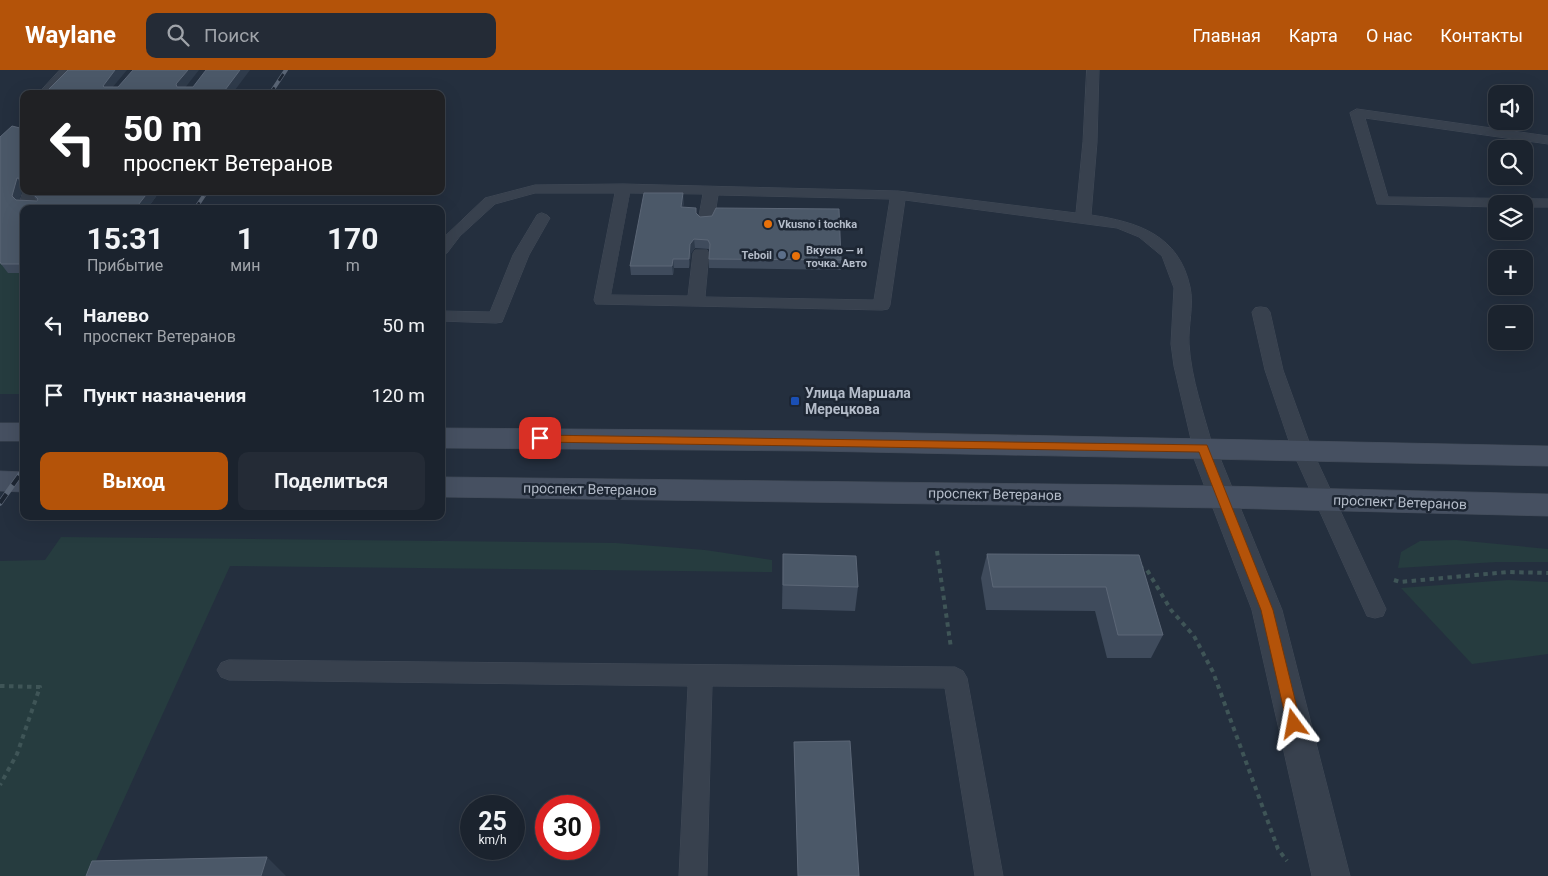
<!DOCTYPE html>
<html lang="ru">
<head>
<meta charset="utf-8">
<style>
  :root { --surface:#1b232e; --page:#242b36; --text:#f1f3f6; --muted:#a0a4aa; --line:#39404a; --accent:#b45309 }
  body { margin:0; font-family:Roboto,sans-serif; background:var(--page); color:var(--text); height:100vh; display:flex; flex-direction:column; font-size:19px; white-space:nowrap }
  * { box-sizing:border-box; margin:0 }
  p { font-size:16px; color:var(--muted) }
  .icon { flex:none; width:28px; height:28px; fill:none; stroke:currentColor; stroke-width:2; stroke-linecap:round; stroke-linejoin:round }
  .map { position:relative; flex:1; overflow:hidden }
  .panel { position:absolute; left:20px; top:135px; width:425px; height:315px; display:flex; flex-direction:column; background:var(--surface); border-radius:10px; box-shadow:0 5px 20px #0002,0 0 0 1px var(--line) }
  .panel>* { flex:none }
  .hud { position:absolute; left:20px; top:20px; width:425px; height:105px; border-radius:10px; box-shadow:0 5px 20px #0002,0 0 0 1px var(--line); background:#202124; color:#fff; overflow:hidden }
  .controls { position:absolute; left:1488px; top:15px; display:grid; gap:10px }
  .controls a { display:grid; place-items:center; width:45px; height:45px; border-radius:10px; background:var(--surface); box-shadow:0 5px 20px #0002,0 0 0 1px var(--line); font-size:25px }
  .speed { position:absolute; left:460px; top:725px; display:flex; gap:10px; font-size:25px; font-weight:700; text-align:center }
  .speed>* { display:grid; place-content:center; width:65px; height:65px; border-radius:50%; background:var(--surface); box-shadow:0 5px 20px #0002,0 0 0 1px var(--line); line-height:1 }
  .speed small { font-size:12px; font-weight:400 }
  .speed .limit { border:8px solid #d22; background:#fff; color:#111 }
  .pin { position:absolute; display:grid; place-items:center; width:42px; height:42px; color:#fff; margin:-21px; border-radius:10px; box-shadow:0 2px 8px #0006 }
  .me { position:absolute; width:55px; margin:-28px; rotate:347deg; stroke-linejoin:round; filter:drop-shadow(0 0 4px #0008) }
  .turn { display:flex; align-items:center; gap:18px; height:105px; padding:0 20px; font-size:22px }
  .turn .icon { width:65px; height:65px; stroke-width:2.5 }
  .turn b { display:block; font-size:35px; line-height:42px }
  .eta { display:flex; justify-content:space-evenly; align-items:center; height:85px; text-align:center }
  .eta b { font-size:30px; font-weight:700; line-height:35px }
  .cta { display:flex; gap:10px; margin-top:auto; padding:10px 20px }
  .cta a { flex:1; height:58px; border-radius:10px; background:var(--accent); color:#fff; font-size:20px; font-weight:700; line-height:58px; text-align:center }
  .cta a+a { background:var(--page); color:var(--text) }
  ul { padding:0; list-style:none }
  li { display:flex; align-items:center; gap:15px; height:70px; padding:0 20px }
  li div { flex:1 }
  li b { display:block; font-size:19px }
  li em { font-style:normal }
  header { display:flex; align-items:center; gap:30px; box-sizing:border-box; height:70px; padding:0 25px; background:var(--accent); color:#fff }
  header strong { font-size:24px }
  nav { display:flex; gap:28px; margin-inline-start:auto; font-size:18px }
  .search { width:350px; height:45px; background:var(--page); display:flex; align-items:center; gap:12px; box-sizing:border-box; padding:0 18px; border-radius:10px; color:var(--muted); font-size:19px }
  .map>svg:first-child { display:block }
</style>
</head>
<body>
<header>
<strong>Waylane</strong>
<div class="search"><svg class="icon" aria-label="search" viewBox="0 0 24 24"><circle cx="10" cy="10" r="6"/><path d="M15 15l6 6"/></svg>Поиск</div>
<nav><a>Главная</a><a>Карта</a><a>О нас</a><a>Контакты</a></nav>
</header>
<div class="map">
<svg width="1548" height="806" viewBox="0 0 1548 806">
  <rect width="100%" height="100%" fill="#242f3e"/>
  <!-- green -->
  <g fill="#263c3f">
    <path d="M0,184L24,203V324H0Z"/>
    <path d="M61,467L616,473L705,480L772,490V502L230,496L89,806H0V491L45,490Z"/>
    <path d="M1456,470L1548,479V492H1497L1398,498L1401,482L1420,471Z"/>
    <path d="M1508,510L1548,512V584L1472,594L1401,518Z"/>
  </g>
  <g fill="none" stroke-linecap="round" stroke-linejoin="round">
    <defs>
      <g id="service">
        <path d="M60,0H73L51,24H38Z"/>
        <path d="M1087,0H1099L1097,72L1091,145C1138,152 1179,165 1190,217C1194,235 1188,256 1189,274C1191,309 1204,344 1213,378L1210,383L1203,385L1196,383L1193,378L1174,296L1171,274L1174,218L1162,186L1139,167L1117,158L905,130L890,235L888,239L882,240L596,234L594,230L615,123H535L495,134L460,166L447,183L441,185V170L485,128L535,115L623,114L898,121L1076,143L1083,72ZM630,123L703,124L698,151L701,154H711L714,151L718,125L890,129L874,230L705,227L709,183L707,180H695L693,183L688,226L611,225Z"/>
        <path d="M1357,39L1548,66V74L1365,48L1388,127L1548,129V137H1524V134H1496V137L1377,134L1350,43Z"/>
        <path d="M24,119V121H37L35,132L42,139L22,137L19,134Z"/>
        <path d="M542,143L547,145L550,148L529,185L502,252L496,253L441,251V241L490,242L513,185L537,145Z"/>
        <path d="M1261,237L1267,238L1270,242L1283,300L1312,380L1386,539L1383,546L1375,548L1367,546L1292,380L1265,300L1252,242L1255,238Z"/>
        <path d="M229,590L955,597L963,601L967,608L1003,806H975L945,618L712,616L707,806H679L688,616L229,610L221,607L217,600L221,593Z"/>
      </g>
      <path id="minor" d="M1203,368L1212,371L1216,378L1282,540L1350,806H1312L1252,540L1190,378L1194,371Z"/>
      <g id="secondary">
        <rect x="0" y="353" width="24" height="18"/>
        <path d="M441,358L815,361L1548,376V396L815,381L441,378Z"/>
        <path d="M0,401L24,402V422L0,421Z"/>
        <path d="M441,407L1223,416L1548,424V446L1223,438L441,427Z"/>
      </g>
    </defs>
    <!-- service casing -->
    <use href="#service" stroke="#414a57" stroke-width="1"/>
    <!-- minor casing -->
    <use href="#minor" stroke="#414a57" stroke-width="1"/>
    <!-- secondary casing -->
    <use href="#secondary" stroke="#414a57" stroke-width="1"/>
    <!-- path -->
    <g stroke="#3f5557" stroke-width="4" stroke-dasharray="4.5 4.5" stroke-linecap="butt">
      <path d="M937,481L951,578"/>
      <path d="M1139,497L1147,500L1171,540L1194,566L1213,602L1278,779L1287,791"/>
      <path d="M1394,510L1400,512L1508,502L1548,503"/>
      <path d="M0,616L40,617L17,684L0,715"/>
    </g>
    <!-- service -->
    <use href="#service" fill="#38414e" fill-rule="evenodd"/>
    <!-- minor -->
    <use href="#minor" fill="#38414e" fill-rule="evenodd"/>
    <!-- secondary -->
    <use href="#secondary" fill="#465061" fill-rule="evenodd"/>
    <defs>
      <g id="rail-far1">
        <path d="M270,24L286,0"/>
        <path d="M195,139L207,121"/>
      </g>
      <path id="rail" d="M0,433L24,399"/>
    </defs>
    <!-- rail-far1 casing -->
    <use href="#rail-far1" stroke="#5a6575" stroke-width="4"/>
    <!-- rail casing -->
    <use href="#rail" stroke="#5a6575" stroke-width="5.5"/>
    <!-- rail-far1 -->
    <use href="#rail-far1" stroke="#1d2633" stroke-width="2.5" stroke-dasharray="8" stroke-linecap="butt"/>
    <!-- rail -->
    <use href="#rail" stroke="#1d2633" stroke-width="4" stroke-dasharray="11" stroke-linecap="butt"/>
  </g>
  <!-- wall -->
  <g fill="#3f4b5c">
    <path d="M24,44V118L23,117L19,130L37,131L31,122L160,121L147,139H24V203H8L1,194L20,58Z"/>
    <path d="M684,132L683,137L697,144L700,147L841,190V200L709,198V189L710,181L709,179L695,178L691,183L689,198H674L673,205H631L630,196Z"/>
    <path d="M783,484L858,517L855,541L782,539Z"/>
    <path d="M987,484L1139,485L1163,565L1151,588H1107L1095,541L986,540L981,508Z"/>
    <path d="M794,672L859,806H798Z"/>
  </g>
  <!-- shaded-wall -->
  <g fill="#2f3b4b">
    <path d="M115,0H127L107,24L103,16Z"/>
    <path d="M188,0H199L181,23L177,17L176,14Z"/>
    <path d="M240,0H250L232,24H222Z"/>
    <path d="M17,108L23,117L18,135L12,126Z"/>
    <path d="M149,121H160L147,139H135Z"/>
    <path d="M683,123L684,132L681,146V137Z"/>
    <path d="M694,169L695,178L691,183L689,198V189L690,174Z"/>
    <path d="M673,189L674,198L673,205L672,196Z"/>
    <path d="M267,787L286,806H261Z"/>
  </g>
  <!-- building -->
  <g fill="#4b5868" stroke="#5c6777">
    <path d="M68,0H115L103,16L104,17H118L133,0H188L176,14L177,17H193L206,0H240L222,24H44Z"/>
    <path d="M24,44V109L17,108L12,126L16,130L37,131L38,129L31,122V121H149L135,139H24V194H1L0,191V67L12,56L20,58L21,47Z"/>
    <path d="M644,123H683L681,137L696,138V143L700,147L712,146L716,138L839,139L841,190L709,189L710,174L708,170L694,169L690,174L689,189H673L672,196H630Z"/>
    <path d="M783,484L856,486L858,517L783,515Z"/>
    <path d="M987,484L1139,485L1163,565H1118L1106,517H993Z"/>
    <path d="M850,671L859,806H798L794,672Z"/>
    <path d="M267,787L261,806H86L92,791Z"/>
  </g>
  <!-- route -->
  <path fill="#b45309" stroke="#753606" d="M540,365L1207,375L1273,540L1301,654L1299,658L1294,660L1289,658L1287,654L1261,540L1199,382L540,372L534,368Z"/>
  <!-- markers -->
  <g fill="#e8710a" stroke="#1d2633" stroke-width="2">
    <circle cx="768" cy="154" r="5"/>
    <circle cx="796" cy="186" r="5"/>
  </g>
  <circle fill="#5c6f8a" stroke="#1d2633" stroke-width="2" cx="782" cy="185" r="5"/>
  <rect fill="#1a4fb4" stroke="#1d2633" stroke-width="2" x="790" y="326" width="10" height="10" rx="2.5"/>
  <g text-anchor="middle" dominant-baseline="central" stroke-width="5" stroke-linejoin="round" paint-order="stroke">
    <!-- far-poi labels -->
    <g font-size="11" font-weight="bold" fill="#b4bcc9" stroke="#1d2633" text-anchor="start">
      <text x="778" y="154">Vkusno i tochka</text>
      <text x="806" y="180">Вкусно — и<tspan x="806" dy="13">точка. Авто</tspan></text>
      <text x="772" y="185" text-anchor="end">Teboil</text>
    </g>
    <!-- poi labels -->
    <g font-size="14" font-weight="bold" fill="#b4bcc9" stroke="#1d2633" text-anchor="start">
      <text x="805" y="323">Улица Маршала<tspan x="805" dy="16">Мерецкова</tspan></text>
    </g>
    <!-- street labels -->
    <g font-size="14" fill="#b4bcc9" stroke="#1d2633">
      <text transform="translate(590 419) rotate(1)">проспект Ветеранов</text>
      <text transform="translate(995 424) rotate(1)">проспект Ветеранов</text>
      <text transform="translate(1400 432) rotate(2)">проспект Ветеранов</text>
    </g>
  </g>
</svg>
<div class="controls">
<a><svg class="icon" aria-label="sound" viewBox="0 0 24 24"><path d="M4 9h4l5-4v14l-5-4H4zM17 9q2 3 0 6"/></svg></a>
<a><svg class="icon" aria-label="search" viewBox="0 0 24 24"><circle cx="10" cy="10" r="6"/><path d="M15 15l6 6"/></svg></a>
<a><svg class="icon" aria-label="layers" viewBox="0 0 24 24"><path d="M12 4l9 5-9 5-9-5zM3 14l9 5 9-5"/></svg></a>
<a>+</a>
<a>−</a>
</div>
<div class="speed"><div>25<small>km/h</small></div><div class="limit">30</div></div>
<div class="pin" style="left:540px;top:368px;background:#d93025"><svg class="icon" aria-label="arrive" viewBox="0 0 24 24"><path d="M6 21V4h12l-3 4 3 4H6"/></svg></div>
<svg class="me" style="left:1294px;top:654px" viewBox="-20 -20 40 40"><path d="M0-17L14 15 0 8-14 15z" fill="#b45309" stroke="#fff" stroke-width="4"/></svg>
<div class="hud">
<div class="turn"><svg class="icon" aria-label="left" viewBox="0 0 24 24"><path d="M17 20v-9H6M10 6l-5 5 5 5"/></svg><div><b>50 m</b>проспект Ветеранов</div></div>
</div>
<section class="panel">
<div class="eta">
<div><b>15:31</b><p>Прибытие</p></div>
<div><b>1</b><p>мин</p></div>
<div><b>170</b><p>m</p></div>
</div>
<ul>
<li><svg class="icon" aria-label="left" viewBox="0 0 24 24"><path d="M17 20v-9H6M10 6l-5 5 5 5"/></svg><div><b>Налево</b><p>проспект Ветеранов</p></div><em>50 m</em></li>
<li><svg class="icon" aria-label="arrive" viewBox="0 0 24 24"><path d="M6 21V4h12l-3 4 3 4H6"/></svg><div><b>Пункт назначения</b></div><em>120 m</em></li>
</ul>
<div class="cta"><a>Выход</a><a>Поделиться</a></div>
</section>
</div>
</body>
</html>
